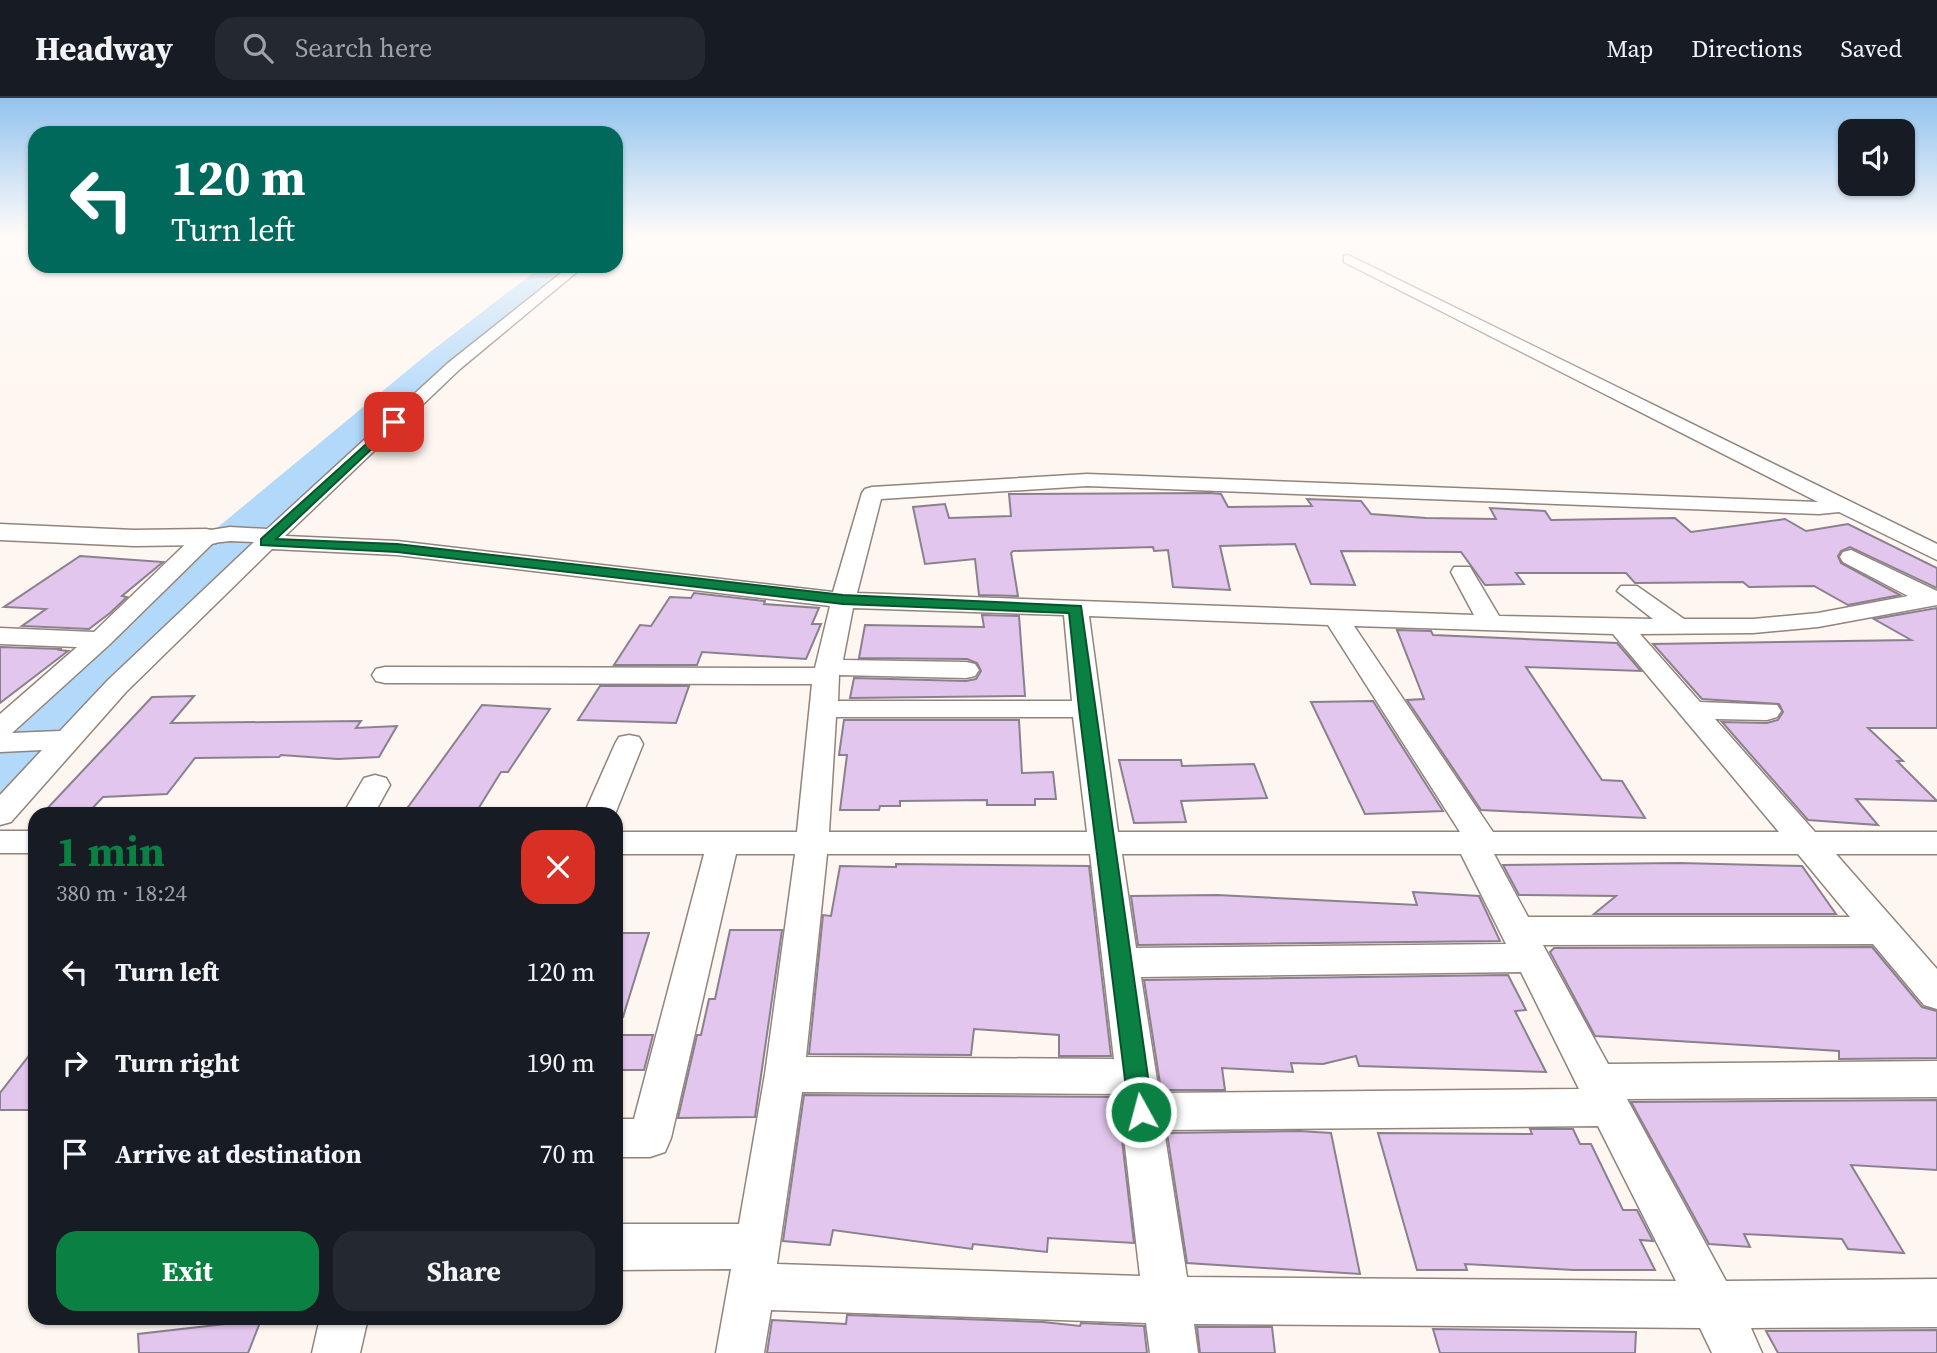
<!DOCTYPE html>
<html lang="en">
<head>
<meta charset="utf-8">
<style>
  :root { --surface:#171b24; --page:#242831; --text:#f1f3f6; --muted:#9ea1a6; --line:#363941; --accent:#0b8043 }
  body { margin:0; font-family:"Source Serif 4",serif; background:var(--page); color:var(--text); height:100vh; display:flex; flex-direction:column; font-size:26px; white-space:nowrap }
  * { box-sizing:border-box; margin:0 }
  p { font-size:23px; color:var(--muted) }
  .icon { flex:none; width:38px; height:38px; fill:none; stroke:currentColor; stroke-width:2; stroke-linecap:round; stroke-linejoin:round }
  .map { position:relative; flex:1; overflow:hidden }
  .side { position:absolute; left:28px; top:709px; width:595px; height:518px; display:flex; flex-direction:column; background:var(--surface); border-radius:21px; box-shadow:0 2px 5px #0004 }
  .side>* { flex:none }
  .banner { position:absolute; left:28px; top:28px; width:595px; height:147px; border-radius:21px; box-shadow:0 2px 5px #0004; background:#00695c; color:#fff; overflow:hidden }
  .fabs { position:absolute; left:1838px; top:21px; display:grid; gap:14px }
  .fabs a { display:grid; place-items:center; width:77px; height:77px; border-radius:14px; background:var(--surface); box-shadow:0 2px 5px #0004; font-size:35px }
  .pin { position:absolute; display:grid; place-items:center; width:60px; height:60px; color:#fff; margin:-30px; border-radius:14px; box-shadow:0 4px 10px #0006 }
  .me { position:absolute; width:77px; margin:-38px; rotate:353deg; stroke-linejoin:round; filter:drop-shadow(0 0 5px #0008) }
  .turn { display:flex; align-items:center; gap:24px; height:147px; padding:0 28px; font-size:32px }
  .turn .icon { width:91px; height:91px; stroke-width:2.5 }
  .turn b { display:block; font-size:49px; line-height:60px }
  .round { display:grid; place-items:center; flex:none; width:74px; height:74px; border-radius:21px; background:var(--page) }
  .headline { display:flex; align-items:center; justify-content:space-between; height:119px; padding:0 28px }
  h1 { font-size:42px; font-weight:700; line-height:52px; color:var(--accent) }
  .action { display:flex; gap:14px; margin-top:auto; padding:14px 28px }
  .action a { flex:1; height:80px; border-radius:21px; background:var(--accent); color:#fff; font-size:28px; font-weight:700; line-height:80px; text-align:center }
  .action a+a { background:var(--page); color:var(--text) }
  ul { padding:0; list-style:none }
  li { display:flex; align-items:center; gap:21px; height:91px; padding:0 28px }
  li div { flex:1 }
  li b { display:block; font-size:26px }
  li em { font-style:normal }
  header { display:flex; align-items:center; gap:42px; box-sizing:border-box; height:98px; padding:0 35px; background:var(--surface); border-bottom:2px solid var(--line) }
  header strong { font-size:33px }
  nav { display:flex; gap:38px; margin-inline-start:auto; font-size:24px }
  .search { width:490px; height:63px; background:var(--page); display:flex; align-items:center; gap:18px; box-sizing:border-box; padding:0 24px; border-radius:21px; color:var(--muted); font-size:26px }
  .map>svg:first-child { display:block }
</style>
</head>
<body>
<header>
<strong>Headway</strong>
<div class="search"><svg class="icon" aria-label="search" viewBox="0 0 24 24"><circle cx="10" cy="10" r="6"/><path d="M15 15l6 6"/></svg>Search here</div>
<nav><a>Map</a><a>Directions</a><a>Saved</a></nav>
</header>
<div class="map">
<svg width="1937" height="1255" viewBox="0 0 1937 1255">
  <rect width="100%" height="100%" fill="#fef6f0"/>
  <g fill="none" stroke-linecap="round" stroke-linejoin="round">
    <!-- river -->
    <path fill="#b2d9fa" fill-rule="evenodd" d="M542,168H576L451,274L248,456L24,689L0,696V634L212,434L425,258Z"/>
  </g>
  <!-- building -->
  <g fill="#e3c6ee" stroke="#89818d" stroke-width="2">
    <path d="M1211,395L1221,396L1228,409L1312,408L1307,401L1361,403L1371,416L1426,420L1496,421L1490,410L1545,413L1551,422L1675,420L1691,434L1785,421L1806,433L1848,426L1937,470V490L1850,449L1841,453L1838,458L1841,465L1900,497L1848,507L1814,488L1749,489L1743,484L1635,485L1626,475H1516L1524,486L1485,487L1461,454L1341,453L1355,487L1311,486L1295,446L1220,448L1230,492L1173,489L1168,452L1154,453L1153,449L1013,453L1011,455L1018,498L979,497L975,461L925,466L913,409L945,406L949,420L1011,418L1009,396Z"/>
    <path d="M80,458L163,464L122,498L127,499L110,515L89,531L22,528L46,511L4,509Z"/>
    <path d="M694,495L765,503L764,506L819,510L812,526H821L806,561L702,554L697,567H614L640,527L651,528L670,499L691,500Z"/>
    <path d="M1937,510V630H1868L1903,663H1897L1937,703L1856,701L1878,727L1808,722L1722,624L1767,625L1778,622L1783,614L1779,606L1702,601L1653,546L1911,542L1874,521Z"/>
    <path d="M982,517L1019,518L1025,598L850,600L854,580L966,583L976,581L981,573L977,565L967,561L859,560L865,527L984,529Z"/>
    <path d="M1397,532L1431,533L1433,537L1617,545L1641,573L1526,569L1602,682L1622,683L1645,720L1481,712L1407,602L1424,601Z"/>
    <path d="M0,549L62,551L60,552L68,553L0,605Z"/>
    <path d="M600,588H689L676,625L578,622Z"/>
    <path d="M194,598L171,625L361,623L356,630L397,628L379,659L338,661L281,657L279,659L195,660L167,696L103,699L87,716H42L152,599Z"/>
    <path d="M1373,603L1443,713L1365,716L1311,604Z"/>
    <path d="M482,607L550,611L508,674H501L475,716H403Z"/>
    <path d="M844,622H1019L1022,675L1053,674L1056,701H1035V707H987V702L900,703V708H880L879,712H840L847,657H839Z"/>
    <path d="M1119,662H1181L1182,668L1254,666L1267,700L1181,703L1186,724L1134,725Z"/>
    <path d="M1679,765L1802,768L1836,816H1594L1616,798L1519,797L1503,767Z"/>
    <path d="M896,766L1089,768L1111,958H1059V937L974,931L971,957L809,956L823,817L831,818L840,768L896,769Z"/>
    <path d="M1413,794L1479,798L1500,843L1138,847L1131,798L1217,797L1417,807Z"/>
    <path d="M730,832H782L755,1019L678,1020L697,937H701L709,901H715Z"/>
    <path d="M616,835H649L623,919L616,918Z"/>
    <path d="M1872,849L1922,909L1937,913V960L1839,961V953L1595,938L1550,854L1554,850Z"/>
    <path d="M1508,877L1526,912L1515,913L1546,974L1359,968L1356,958L1323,966L1291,965L1293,974L1222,970L1225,992H1161L1144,882Z"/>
    <path d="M616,937H653L644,972H616Z"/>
    <path d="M35,950V1012H0V995Z"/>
    <path d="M804,997L1117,999L1134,1145L1048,1140L1047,1154L973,1146L972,1151L833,1132L830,1147L783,1143Z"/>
    <path d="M1937,1002V1072L1851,1067L1904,1155L1848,1151L1842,1141L1744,1136L1750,1149L1709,1146L1631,1004Z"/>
    <path d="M1530,1031H1573L1580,1046H1591L1623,1112H1637L1653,1143L1640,1142L1655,1172H1574L1465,1166L1467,1172H1417L1378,1035L1532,1036Z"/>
    <path d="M1299,1033L1331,1035L1360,1176L1187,1165L1167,1035Z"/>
    <path d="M847,1217L1043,1224L1080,1228L1081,1225L1144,1228L1147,1255H767L772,1222L846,1226Z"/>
    <path d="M261,1222L248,1255H139L138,1236Z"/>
    <path d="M1197,1229H1272L1275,1255H1200Z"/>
    <path d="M1433,1231L1636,1234L1635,1255H1440Z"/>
    <path d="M1937,1232V1255H1778L1766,1233Z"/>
  </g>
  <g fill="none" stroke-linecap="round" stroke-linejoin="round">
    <defs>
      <g id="minor">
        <path d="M1348,157L1937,446V462L1839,414L1819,416L1087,388L881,401L857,495L1474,517L1451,474L1454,469H1470L1499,518L1653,521L1617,493L1621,488H1637L1684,521H1753L1818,515L1908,498L1843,464L1840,459L1843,454L1851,452L1937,493V507L1818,529L1753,535L1640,536L1700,604L1777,607L1781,613L1777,619L1767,622L1715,621L1815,734H1937V756H1836L1937,871V911L1924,907L1873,846L1543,847L1608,966L1937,963V999L1627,1001L1726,1183L1937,1181V1229L1751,1230L1762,1255H1712L1700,1230L1194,1226L1198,1255H1150L1146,1225L771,1212L764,1255H716L731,1171L616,1172V1126H739L765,976L795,756H736L671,1040L665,1054L650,1059H616V1021H634L704,756H616V734H797L812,586L385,585L376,583L372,577L376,571L385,569L815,570L830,508L397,457L272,451L126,594L11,724L0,727V697L42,652L0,654V616L77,549L0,546V530L94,534L198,434L230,429L267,431L448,265L570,168H584L460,271L285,438L397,443L833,494L862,395L865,391L872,389L1087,376L1818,404L1344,164V158ZM230,443L254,444L108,582L60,633L12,635L109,547L213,445ZM853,510L1064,517L1072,603H838L839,577L966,580L975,578L979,572L975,566L966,564L843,562ZM1089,518L1328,527L1460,734H1118ZM1354,528L1613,536L1779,734H1493ZM836,619H1073L1087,734H829ZM827,756H1090L1114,961L806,959ZM1122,756H1461L1506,846L1136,850ZM1494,756H1798L1850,819H1528ZM1521,874L1579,991L1159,995L1141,879ZM802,994L1119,996L1140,1178L777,1166ZM1598,1028L1676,1183L1187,1179L1164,1032Z"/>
        <path d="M629,637L639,639L643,646L615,716H584L615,646L619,639Z"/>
        <path d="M375,677L386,680L390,687L374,716H343L364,680Z"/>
        <rect x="0" y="733" width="35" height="22"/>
        <path d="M320,1220H368L360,1255H312Z"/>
      </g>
      <path id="tertiary" d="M0,426L134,432L206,431L216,433L220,439L216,445L206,447L134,448L0,442Z"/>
    </defs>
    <!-- minor casing -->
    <use href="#minor" stroke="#91847c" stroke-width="3"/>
    <!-- tertiary casing -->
    <use href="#tertiary" stroke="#91847c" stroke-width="3"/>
    <!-- minor -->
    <use href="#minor" fill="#fff" fill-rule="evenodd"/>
    <!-- tertiary -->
    <use href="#tertiary" fill="#fff" fill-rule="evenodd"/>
  </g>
  <!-- sky -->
  <linearGradient id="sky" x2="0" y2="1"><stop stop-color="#92c3ef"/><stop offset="0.44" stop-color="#fffbf8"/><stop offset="1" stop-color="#fffbf8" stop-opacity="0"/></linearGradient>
  <rect width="1937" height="312" fill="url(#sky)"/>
  <!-- route -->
  <path fill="#0b8043" stroke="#07532c" stroke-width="2" d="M394,321L399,324L397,327L276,441L397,446L843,497L1081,508L1153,1014L1149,1022L1141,1025L1133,1022L1129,1014L1079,611L1069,515L843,506L397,454L261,447V441Z"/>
</svg>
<div class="fabs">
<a><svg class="icon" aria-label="sound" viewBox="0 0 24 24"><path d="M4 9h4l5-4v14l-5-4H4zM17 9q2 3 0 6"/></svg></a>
</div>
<div class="pin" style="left:394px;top:324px;background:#d93025"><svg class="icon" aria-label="arrive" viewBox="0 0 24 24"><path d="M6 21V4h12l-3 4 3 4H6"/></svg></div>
<svg class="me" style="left:1141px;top:1014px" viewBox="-20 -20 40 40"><circle r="17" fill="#0b8043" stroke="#fff" stroke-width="3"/><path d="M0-11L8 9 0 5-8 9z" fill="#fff"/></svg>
<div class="banner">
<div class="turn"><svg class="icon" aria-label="left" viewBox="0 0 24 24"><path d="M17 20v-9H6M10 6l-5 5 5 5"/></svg><div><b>120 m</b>Turn left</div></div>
</div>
<section class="side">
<div class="headline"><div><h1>1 min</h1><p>380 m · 18:24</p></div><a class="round" style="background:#d93025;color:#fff"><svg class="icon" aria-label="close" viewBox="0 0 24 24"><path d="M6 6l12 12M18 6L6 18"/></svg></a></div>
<ul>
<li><svg class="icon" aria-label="left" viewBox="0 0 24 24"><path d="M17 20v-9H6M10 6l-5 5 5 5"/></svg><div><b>Turn left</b></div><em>120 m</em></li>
<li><svg class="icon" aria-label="right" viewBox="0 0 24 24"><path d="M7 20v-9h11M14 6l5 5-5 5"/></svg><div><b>Turn right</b></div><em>190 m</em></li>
<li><svg class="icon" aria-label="arrive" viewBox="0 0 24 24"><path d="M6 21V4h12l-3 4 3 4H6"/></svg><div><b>Arrive at destination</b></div><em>70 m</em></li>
</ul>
<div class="action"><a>Exit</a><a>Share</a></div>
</section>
</div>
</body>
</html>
